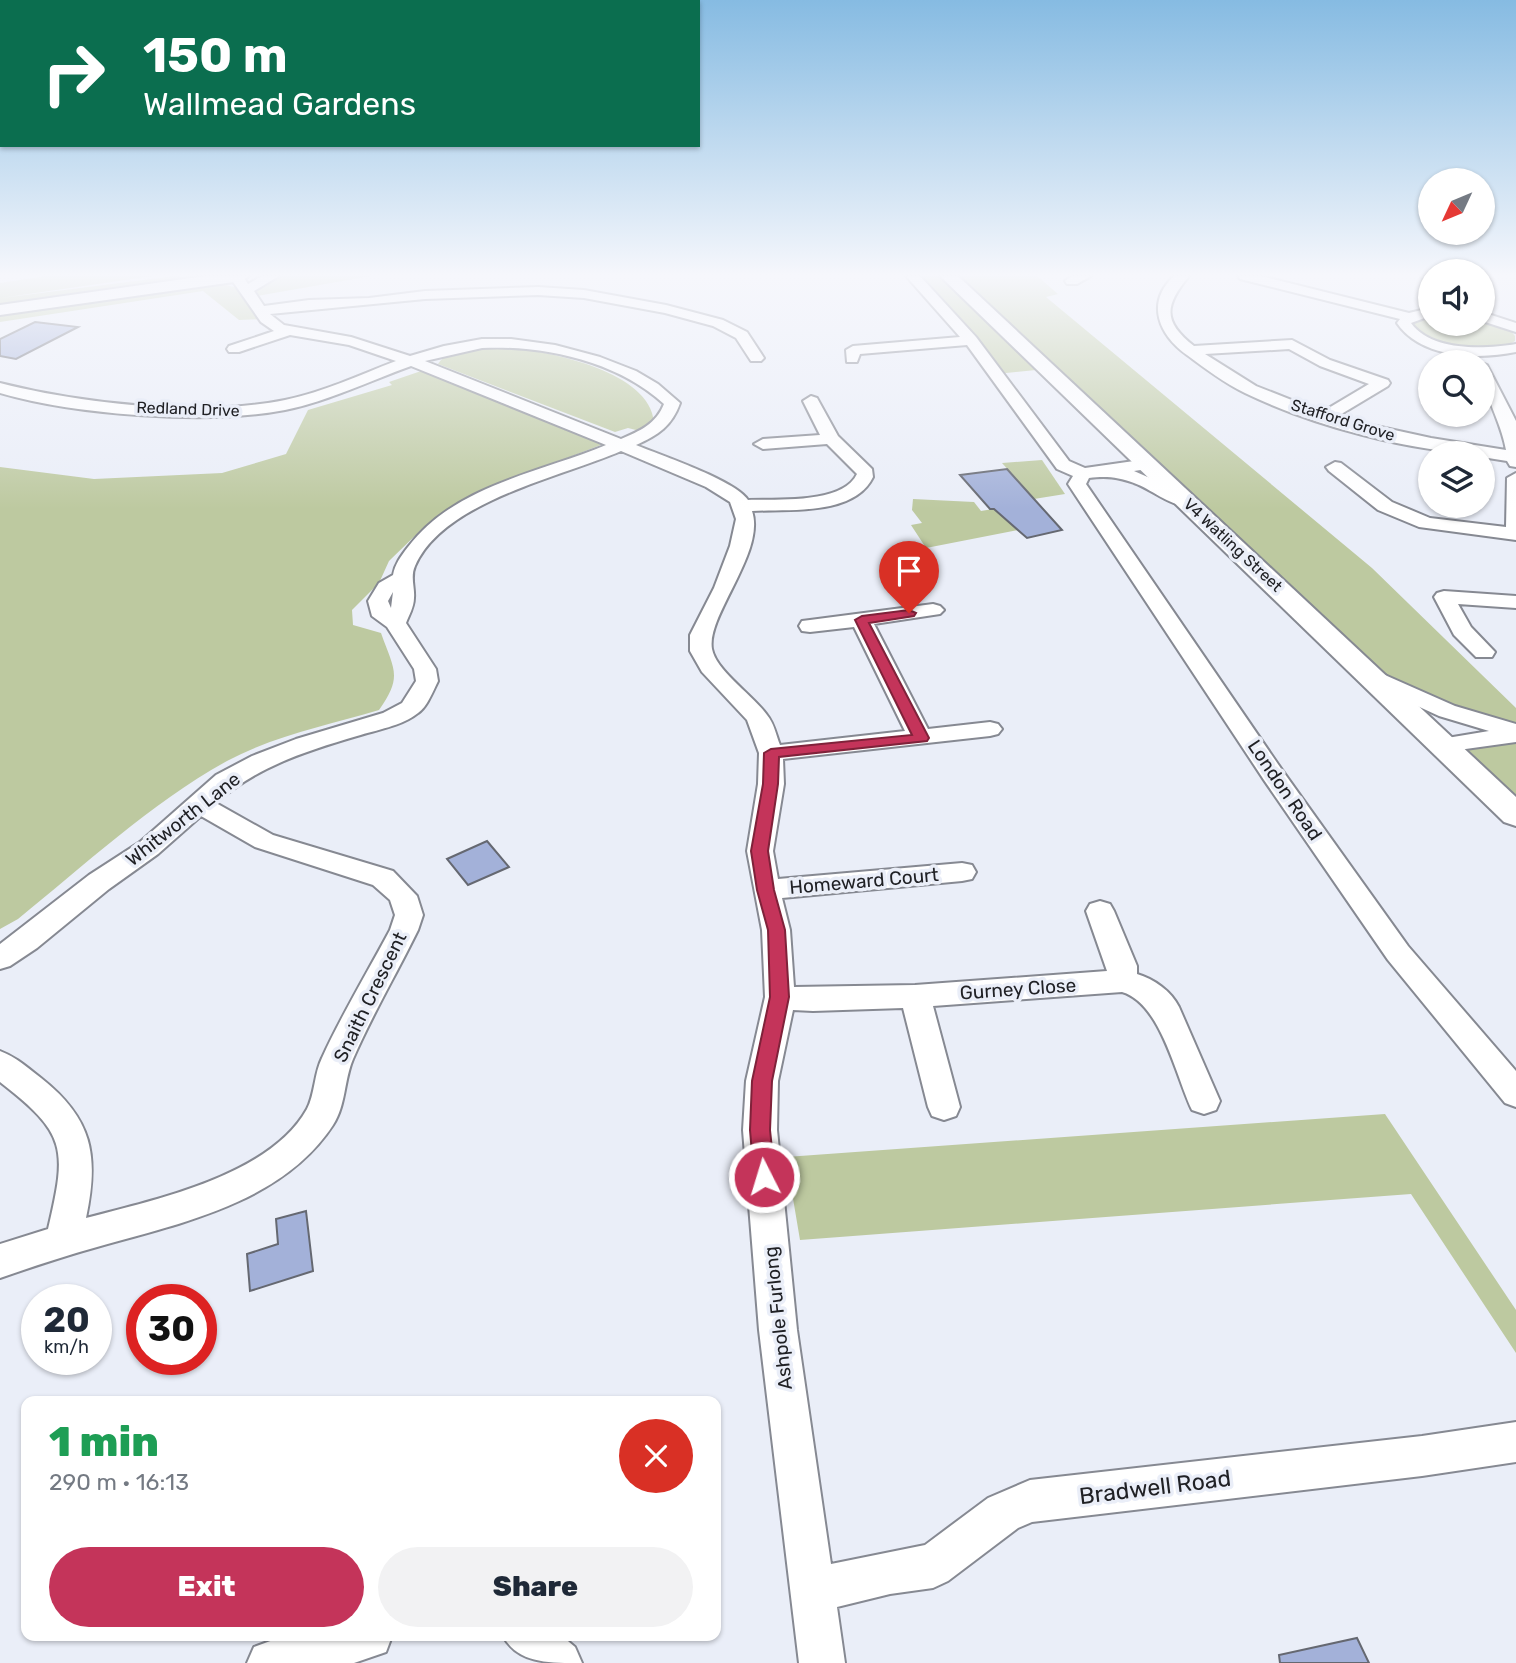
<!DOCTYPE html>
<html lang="en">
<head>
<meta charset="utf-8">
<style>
  :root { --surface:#fff; --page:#f2f2f3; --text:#1f2937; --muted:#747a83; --accent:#c4345a }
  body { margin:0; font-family:Rubik,sans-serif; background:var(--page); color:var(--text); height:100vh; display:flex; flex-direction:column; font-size:26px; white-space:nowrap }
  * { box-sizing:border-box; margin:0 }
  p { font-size:23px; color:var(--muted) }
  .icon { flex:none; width:38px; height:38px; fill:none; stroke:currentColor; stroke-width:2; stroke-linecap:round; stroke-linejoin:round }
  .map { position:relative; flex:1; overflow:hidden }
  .side { position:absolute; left:21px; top:1396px; width:700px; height:245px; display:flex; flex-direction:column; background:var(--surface); border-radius:14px; box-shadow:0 2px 5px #0004 }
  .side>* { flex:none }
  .guide { position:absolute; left:0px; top:0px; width:700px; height:147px; box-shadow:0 2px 5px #0004; background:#0b6e4f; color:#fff; overflow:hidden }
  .needle { width:46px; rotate:226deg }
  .tools { position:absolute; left:1418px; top:168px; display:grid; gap:14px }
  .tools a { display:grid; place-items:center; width:77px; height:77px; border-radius:50%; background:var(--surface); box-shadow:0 2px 5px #0004; font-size:35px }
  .speed { position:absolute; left:21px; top:1284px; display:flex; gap:14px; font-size:35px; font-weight:700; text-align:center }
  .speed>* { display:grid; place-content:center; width:91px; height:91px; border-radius:50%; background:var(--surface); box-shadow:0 2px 5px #0004; line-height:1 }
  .speed small { font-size:18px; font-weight:400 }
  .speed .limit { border:10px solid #d22; background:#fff; color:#111 }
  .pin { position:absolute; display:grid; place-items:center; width:60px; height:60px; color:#fff; margin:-72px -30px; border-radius:50% 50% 50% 0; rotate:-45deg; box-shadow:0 0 7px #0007 }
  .pin .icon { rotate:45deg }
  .me { position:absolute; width:77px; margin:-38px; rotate:355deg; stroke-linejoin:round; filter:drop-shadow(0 0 5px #0008) }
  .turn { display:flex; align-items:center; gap:24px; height:147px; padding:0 28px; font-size:32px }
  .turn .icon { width:91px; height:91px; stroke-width:2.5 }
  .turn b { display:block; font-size:49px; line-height:60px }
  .round { display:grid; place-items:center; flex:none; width:74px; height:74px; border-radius:37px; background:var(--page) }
  .head { display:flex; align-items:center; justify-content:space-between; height:119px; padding:0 28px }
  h1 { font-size:42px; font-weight:800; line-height:52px; color:#1e9e55 }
  .button { display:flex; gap:14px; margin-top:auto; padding:14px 28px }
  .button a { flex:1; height:80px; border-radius:42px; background:var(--accent); color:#fff; font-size:28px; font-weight:800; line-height:80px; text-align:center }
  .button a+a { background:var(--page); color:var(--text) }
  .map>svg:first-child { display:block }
</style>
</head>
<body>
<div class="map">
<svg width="1516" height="1663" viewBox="0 0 1516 1663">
  <rect width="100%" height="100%" fill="#eaeef8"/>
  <!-- green -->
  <g fill="#bdc9a0">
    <path d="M46,276H153L1,298L175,276H179L182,281L0,306V283Z"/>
    <path d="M272,276H371L251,297L266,319L239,320L203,291L0,322V310L210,281L246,290Z"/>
    <path d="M913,276H1037L1058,294L1046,297L1372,568L1516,708V732L1369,675L1046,369L997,374Z"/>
    <path d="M1430,316V324H1482V319L1510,330L1515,336V341C1494,355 1429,348 1414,326L1416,321Z"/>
    <path d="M502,347C544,350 650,370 654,422L640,431L628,428L615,432L438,364C450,346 482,348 502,347Z"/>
    <path d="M424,370L606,443L476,493L454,506L424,527L389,561L379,583L352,610L353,625L381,633C394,670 403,676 379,710C329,725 273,736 227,761C151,803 85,865 18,919L0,929V467L94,479L222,473L286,454L308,410L392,385L389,382Z"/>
    <path d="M1042,460L1065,494L1034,499L1002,463Z"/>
    <path d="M913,499L974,502L981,511L1011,506L1018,530L926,548L911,525L922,523L912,510Z"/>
    <path d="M1516,734V815L1444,745Z"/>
    <path d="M1385,1114L1516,1310V1353L1411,1194L800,1240L786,1157Z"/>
  </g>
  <!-- building -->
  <g fill="#a3b1d9" stroke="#656871" stroke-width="2">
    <path d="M35,322L78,327L16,359L0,356V339Z"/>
    <path d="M1007,469L1034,499L1062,530L1027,538L994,509H990L960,475Z"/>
    <path d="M487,841L509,867L468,885L447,859Z"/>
    <path d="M306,1211L313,1271L250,1291L247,1254L278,1244L276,1219Z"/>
    <path d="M1357,1638L1369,1663H1280L1279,1655Z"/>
  </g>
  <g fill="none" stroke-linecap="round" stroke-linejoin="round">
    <defs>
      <g id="minor">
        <path d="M229,276H243L248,284L262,276H279L254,291L264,306L309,300L369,298L425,291L538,287L584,290L666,305L723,320L747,332L764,358L761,361H751L736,338L713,326L665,313L584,298L538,295L425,299L270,314L284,325L351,337L410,356L444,346L482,339H511L555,345L600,357L636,371L658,384L680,403C672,426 658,435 636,445C660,455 735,480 748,500C777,499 843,504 857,474L827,444L763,449L754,444L763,439L820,435L803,401L811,396L817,398L838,436L872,469L873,477C854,516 789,509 752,511C766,552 706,616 712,649C716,671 754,696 767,715C774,723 776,735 780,745L905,731L854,627L810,632L802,631L799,626L802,621L810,620L933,604L940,606L944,610L940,614L874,624L928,729L990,722L998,724L1002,729L998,734L990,736L783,759L784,784L773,851L778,879L962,863L972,865L976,872L972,879L962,881L782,898L790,930L794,987L915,985L1107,971L1086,911L1090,904L1100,901L1110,904L1114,911L1137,966V974C1154,979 1171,991 1179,1007L1220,1101L1216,1110L1204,1114L1192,1110C1176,1077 1161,1003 1122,992L933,1006L960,1107L956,1116L944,1120L932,1116L928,1107L903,1008L813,1011L793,1010L778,1081L777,1130L797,1330L831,1564L925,1545L988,1498L1030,1480L1422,1436L1516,1422V1462L1422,1476L1032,1522L1018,1528L948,1581L933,1588L890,1594L837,1607L845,1663H799L759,1330L743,1130L746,1081L765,997L762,930L747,851L758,784L759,753L747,720L702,672L690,651V635L714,588L730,546L736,519L730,502L706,487L621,451C562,477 443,501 415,566C410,577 415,587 414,598C414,607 409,615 406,623L436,669L438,681C433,691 427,707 418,713C402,726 376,730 357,736C306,751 256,767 216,803L273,835L393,871L417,896L423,915L418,930C397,973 372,1015 353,1059C344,1080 346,1105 333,1125C282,1203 181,1223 97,1247C64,1256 32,1267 0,1278V1244L48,1229C67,1148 67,1134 0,1082V1051C16,1057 28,1068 41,1078C93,1119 99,1156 86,1218C153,1200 270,1176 307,1109C315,1094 314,1074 322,1058C342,1014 367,973 390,930L395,915L390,900L373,885L255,847L201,816L158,854L109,889L37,948L10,966L0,969V944L89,875L140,842L216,775L252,756L296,739L383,713L402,703L416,681L414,669L387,627L372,616L368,601L379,583L393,575C395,564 401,556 408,547C455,485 539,473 606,445L411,366C369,381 329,401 285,410C208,425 75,415 0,393V383C83,404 201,417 285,400C324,392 359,375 396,361L349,345L290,335L239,352H229L227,349L229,346L274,331L261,322ZM482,348C543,345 617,361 664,404C656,424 640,431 621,439L425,361ZM393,592L391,608L388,601Z"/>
        <path d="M906,276H920L976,337L1069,461L1085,468L1148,459L1154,460L1157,464L1154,468L1134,471L1193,497L1195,501L1193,505C1174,510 1152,489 1134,483C1118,477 1106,476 1089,478L1086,484L1282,770L1408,946L1516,1071V1107L1505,1103L1388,960L1264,780L1068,484L1073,476L1057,469L967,345L860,354L857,362H847L846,350L853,346L960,337Z"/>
        <path d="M1072,276H1091L1077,284H1067L1065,281Z"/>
        <path d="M1174,276H1189C1165,305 1162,321 1194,346L1292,340L1330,360L1388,380L1390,383L1388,386L1338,416L1344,419L1431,438L1506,450C1501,420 1482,394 1482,363L1487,365L1516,421V467L1510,466L1507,461L1482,457V453C1411,453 1309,424 1245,393C1224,383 1206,369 1187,355C1159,335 1145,303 1174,276ZM1289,349L1320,366L1369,384L1322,412L1256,386L1205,354Z"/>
        <path d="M1238,276H1261L1409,313L1430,308V316L1411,323C1432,352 1485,349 1516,344V352C1477,360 1421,358 1397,323L1400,319L1240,279Z"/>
        <path d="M1421,276H1430V283L1425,282Z"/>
        <path d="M1482,312L1516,323V332L1482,321Z"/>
        <path d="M1335,462L1341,463L1392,502L1430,518L1506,527L1507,478L1516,473V540L1419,527L1378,510L1329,471L1326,467Z"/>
        <path d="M1444,591L1516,596V608L1458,604L1471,627L1495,652L1492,657H1476L1454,635L1434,597L1437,593Z"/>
        <path d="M1369,668L1455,706L1516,724V742L1444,752L1435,750L1432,745L1435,740L1489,731L1439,716L1361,680L1358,675L1361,670Z"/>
        <path d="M284,1636H392L386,1652L354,1663H247L254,1647Z"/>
        <path d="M503,1636H562L575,1647L582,1663C546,1663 518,1663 503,1636Z"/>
      </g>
      <g id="tertiary">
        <path d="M205,276H249L241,281L0,315V305Z"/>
        <path d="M940,276H958L1516,797V826L1504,822Z"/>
      </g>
    </defs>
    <!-- minor casing -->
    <use href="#minor" stroke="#868992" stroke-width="4"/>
    <!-- tertiary casing -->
    <use href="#tertiary" stroke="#868992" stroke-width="4"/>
    <!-- minor -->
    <use href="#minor" fill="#fff" fill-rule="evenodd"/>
    <!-- tertiary -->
    <use href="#tertiary" fill="#fff" fill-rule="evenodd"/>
  </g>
  <!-- sky -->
  <linearGradient id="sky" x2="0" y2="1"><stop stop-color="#86bbe2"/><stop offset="0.54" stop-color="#f6f7fc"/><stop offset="1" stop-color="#f6f7fc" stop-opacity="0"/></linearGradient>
  <rect width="1516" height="509" fill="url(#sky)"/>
  <!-- route -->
  <path fill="#c4345a" stroke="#7f223a" stroke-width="2" d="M909,610L916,613L914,616L869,623L929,738L927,741L779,757L778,784L768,851L774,890L785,930L789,997L772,1081L770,1130L775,1177L772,1184L764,1186L757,1184L754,1177L750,1130L752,1081L770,997L768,930L757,890L751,851L763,784L764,753L771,749L912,735L855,620L862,616Z"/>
  <g text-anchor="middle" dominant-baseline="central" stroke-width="7" stroke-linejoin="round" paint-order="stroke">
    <!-- far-street labels -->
    <g font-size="16" fill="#202125" stroke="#eaeef8">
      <text transform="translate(188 409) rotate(2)">Redland Drive</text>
      <text transform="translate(1343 420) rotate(17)">Stafford Grove</text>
      <text transform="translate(1233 545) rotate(43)">V4 Watling Street</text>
    </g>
    <!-- street labels -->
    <g font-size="19" fill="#202125" stroke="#eaeef8">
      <text transform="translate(1285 790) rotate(56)">London Road</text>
      <text transform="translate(183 819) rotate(-38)">Whitworth Lane</text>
      <text transform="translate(864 881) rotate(-5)">Homeward Court</text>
      <text transform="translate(1018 989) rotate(-4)">Gurney Close</text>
      <text transform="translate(370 997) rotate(-64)">Snaith Crescent</text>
      <text transform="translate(778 1318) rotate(-96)">Ashpole Furlong</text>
    </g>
    <!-- near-street labels -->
    <g font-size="23" fill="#202125" stroke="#eaeef8">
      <text transform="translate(1155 1487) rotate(-7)">Bradwell Road</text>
    </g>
  </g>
</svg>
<div class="tools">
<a><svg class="needle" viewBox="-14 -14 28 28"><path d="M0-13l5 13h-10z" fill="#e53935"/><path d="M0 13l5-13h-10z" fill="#747a83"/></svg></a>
<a><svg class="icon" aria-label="sound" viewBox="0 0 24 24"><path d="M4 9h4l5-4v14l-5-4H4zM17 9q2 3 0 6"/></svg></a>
<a><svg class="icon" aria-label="search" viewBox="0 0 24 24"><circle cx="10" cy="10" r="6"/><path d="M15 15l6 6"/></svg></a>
<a><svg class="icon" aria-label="layers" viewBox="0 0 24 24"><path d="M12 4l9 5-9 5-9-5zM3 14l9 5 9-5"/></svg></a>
</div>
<div class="speed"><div>20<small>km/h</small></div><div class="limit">30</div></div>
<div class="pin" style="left:909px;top:613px;background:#d93025"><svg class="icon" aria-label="arrive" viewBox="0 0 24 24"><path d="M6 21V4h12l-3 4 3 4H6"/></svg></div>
<svg class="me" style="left:764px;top:1177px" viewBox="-20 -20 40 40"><circle r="17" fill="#c4345a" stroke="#fff" stroke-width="3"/><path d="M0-11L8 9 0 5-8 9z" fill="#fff"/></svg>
<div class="guide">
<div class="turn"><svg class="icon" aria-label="right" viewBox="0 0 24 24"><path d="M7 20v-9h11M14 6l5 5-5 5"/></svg><div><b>150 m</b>Wallmead Gardens</div></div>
</div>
<section class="side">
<div class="head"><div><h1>1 min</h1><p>290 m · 16:13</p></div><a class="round" style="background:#d93025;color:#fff"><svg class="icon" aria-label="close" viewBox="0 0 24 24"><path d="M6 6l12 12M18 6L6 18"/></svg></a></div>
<div class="button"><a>Exit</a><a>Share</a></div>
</section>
</div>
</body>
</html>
